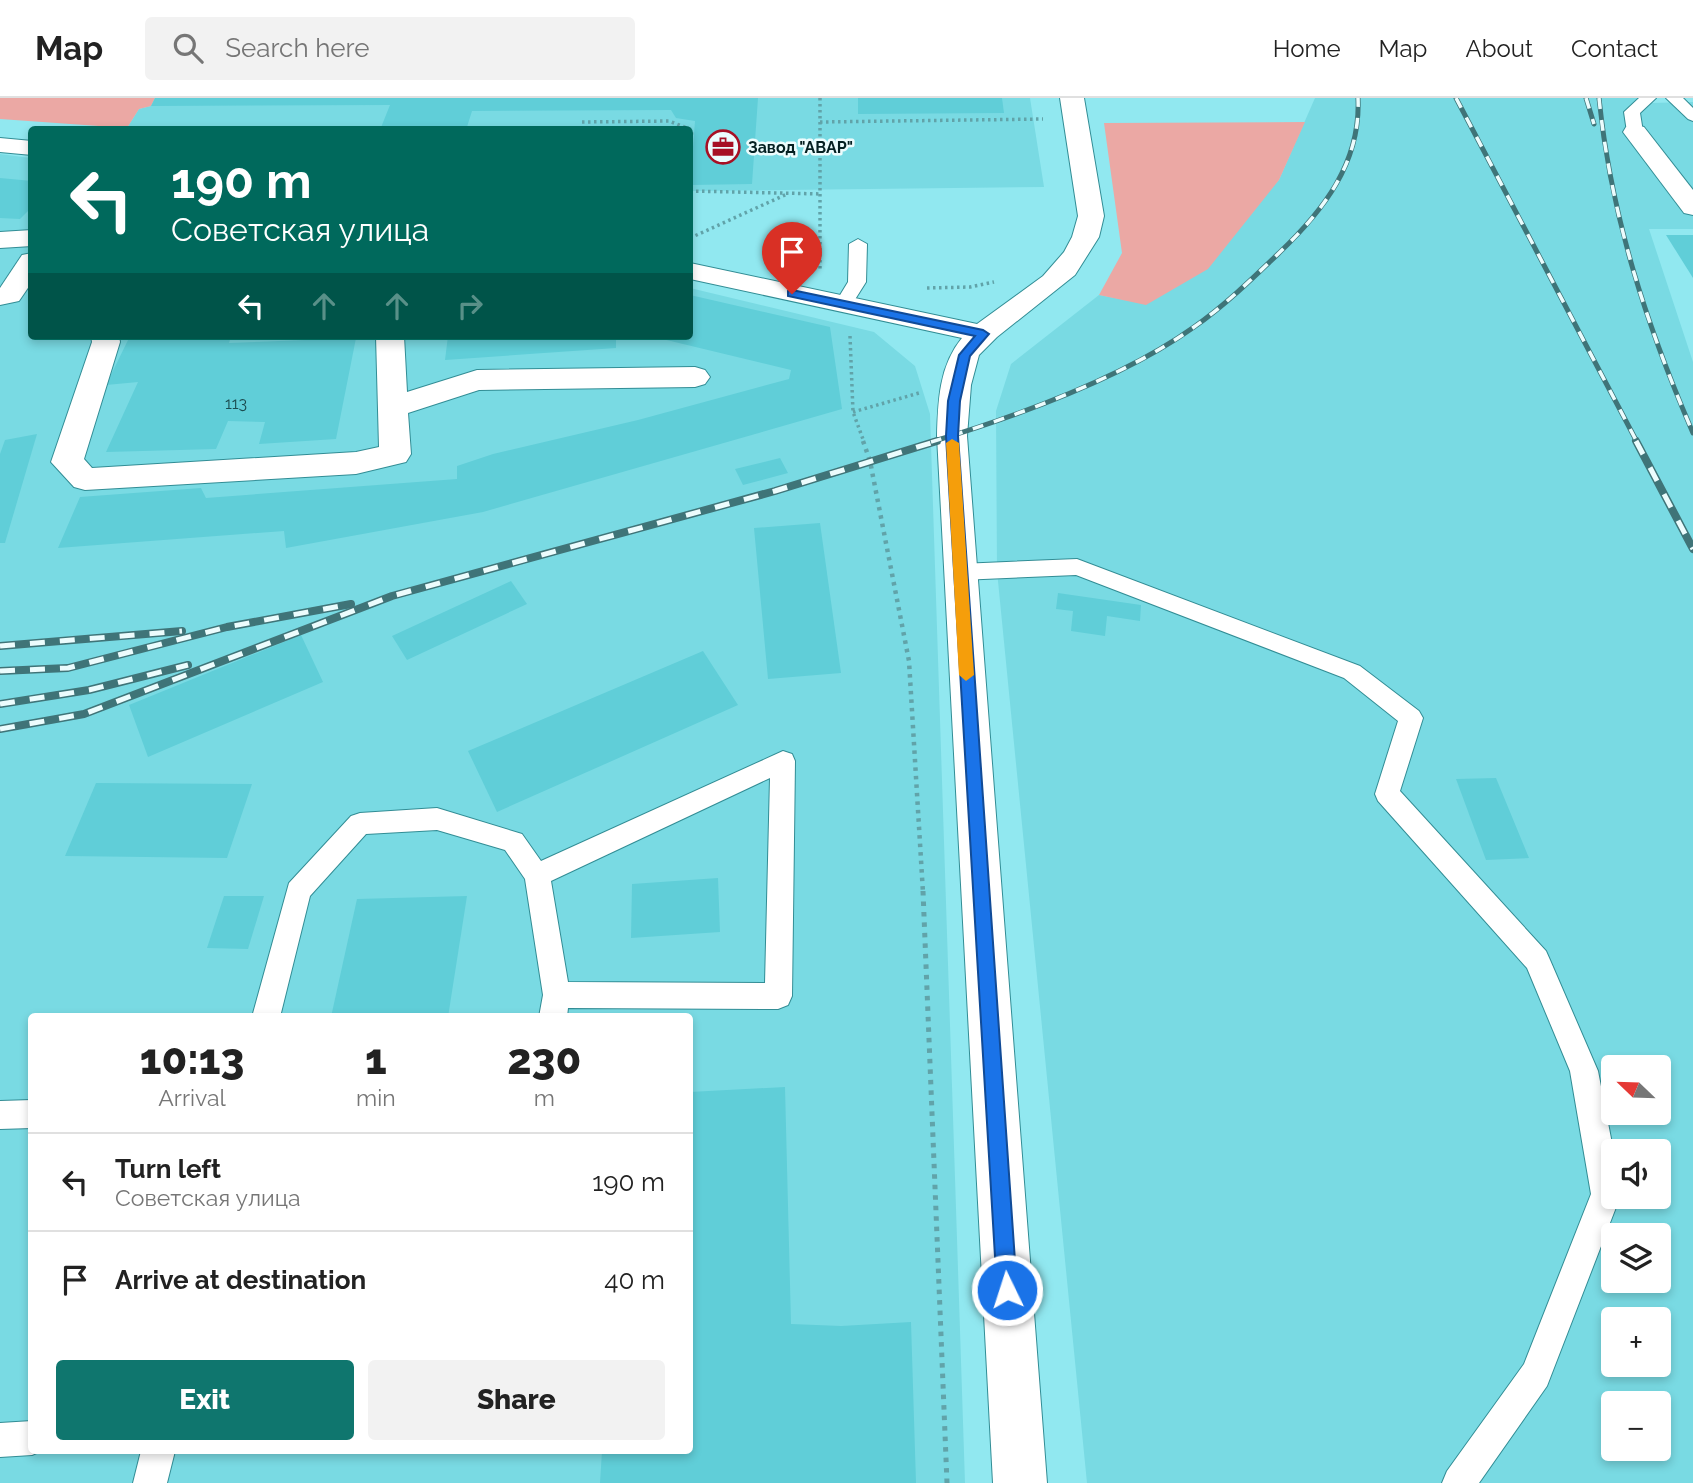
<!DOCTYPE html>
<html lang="en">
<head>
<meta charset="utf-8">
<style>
  :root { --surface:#fff; --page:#f2f2f2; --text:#222; --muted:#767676; --line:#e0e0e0; --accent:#0f766e }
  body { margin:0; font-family:Raleway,sans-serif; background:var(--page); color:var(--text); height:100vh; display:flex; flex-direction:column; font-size:26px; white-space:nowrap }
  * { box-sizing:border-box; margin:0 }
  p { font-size:23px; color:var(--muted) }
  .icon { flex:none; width:38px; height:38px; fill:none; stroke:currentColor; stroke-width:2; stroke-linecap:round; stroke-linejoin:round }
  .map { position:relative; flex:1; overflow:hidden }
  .panel { position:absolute; left:28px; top:915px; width:665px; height:441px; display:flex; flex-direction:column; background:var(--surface); border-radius:7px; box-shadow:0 4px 10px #0003 }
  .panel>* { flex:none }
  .banner { position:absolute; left:28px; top:28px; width:665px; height:214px; border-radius:7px; box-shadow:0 4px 10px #0003; background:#00695c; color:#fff; overflow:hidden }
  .needle { width:46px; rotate:293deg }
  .fabs { position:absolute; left:1601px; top:957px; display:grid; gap:14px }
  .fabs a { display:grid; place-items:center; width:70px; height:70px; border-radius:7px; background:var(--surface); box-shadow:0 4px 10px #0003; font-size:35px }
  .pin { position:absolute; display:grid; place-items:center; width:60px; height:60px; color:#fff; margin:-72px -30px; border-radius:50% 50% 50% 0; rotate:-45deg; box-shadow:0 0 7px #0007 }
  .pin .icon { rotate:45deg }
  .me { position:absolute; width:77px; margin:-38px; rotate:356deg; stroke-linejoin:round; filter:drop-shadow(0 0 5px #0008) }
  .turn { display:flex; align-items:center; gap:24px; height:147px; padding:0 28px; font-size:32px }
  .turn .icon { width:91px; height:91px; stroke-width:2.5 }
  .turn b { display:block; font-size:49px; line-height:60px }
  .lanes { display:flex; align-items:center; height:66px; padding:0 28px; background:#0003; justify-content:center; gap:35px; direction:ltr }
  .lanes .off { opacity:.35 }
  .eta { display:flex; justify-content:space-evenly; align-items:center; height:119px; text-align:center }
  .eta b { font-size:42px; font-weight:800; line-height:49px }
  .cta { display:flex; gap:14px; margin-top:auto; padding:14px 28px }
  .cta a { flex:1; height:80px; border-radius:7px; background:var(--accent); color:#fff; font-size:28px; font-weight:800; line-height:80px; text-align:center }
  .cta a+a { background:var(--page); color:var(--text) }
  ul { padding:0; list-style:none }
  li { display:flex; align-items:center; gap:21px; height:98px; padding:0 28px; border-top:2px solid var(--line) }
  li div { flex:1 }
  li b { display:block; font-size:26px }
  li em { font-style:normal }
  header { display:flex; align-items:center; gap:42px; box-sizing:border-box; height:98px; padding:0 35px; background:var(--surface); border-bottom:2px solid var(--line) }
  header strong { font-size:33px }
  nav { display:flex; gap:38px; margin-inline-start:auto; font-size:24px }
  .search { width:490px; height:63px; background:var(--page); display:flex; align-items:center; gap:18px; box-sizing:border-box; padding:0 24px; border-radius:7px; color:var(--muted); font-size:26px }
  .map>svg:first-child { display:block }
</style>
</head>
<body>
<header>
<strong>Map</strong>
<div class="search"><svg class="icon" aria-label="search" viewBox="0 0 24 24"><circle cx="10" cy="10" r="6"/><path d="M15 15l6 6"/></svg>Search here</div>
<nav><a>Home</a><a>Map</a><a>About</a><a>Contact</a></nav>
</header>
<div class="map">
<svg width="1693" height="1385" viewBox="0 0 1693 1385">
  <rect width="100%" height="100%" fill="#91e8f0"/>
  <!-- built -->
  <g fill="#79dae3" fill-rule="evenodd">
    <path d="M155,0H1030L1044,89L690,93V32L127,30L139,11L151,8Z"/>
    <path d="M1315,0H1645L1649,5L1693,4V131H1649L1693,264V1385H1087L997,473L996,313L1011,266L1099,197L1146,206L1279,82ZM1614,970H1659V1015H1614ZM1614,1054H1659V1099H1614ZM1614,1138H1659V1183H1614ZM1614,1222H1659V1267H1614ZM1614,1306H1659V1351H1614Z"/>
    <path d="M0,56L31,60L32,238H690V190L874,234L915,268L930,316L965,1385H0ZM32,919H690V1353H32Z"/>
  </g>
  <!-- green -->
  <g fill="#eba8a4">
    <path d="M0,0H155L151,8L139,11L127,30L0,21Z"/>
    <path d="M1305,24L1279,82L1208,171L1146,207L1099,197L1122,155L1104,25Z"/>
  </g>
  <!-- building -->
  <g fill="#60ced8">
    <path d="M155,0H758L752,86L690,87L695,23L676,20L671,12L472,13L466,32H380L390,7L151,8Z"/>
    <path d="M858,0H1002L1004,15L858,16Z"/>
    <path d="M0,80L32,83V109L20,121L0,120Z"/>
    <path d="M1666,137H1693V180Z"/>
    <path d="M690,197L830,229L842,311L483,414L286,450L284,433L58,450L80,399L201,390L206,400L457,381V368L493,356L638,322L789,281L791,272L654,239L690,238Z"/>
    <path d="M130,238H231L229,245L356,240L336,341L259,346L265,324L228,323L216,351L106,354L138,284L106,287Z"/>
    <path d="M448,238H616V250L445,262Z"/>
    <path d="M37,336L5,445H0V356L5,342Z"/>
    <path d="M780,360L788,375L743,387L735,371Z"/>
    <path d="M820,425L841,575L768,581L754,430Z"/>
    <path d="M511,483L527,506L407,562L392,538Z"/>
    <path d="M1058,495L1141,507L1140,523L1107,518L1105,538L1071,533L1073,513L1056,511Z"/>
    <path d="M301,537L323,584L148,659L129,607Z"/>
    <path d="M703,553L738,607L497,714L468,653Z"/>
    <path d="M1496,680L1529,760L1486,762L1456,681Z"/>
    <path d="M96,685L252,686L227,760L65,758Z"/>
    <path d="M718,780L720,834L631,840L632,786Z"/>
    <path d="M224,798H264L248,851L207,850Z"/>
    <path d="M467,798L448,919H331L357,801Z"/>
    <path d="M785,989L791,1226L841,1228L911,1224L916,1385H600L602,1353H690V994Z"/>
  </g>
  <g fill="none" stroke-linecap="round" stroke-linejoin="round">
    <defs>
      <g id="lane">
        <path d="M1639,0H1656L1640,15L1643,34L1635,39L1627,34L1624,14Z"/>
        <path d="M1666,0H1683L1693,10V23L1688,21Z"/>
        <path d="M858,141L867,146L866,184L849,211H837L834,207L848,184L849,146Z"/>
        <path d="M1077,461L1360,568L1419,613L1423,620L1400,693L1546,853L1550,862L1598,973L1614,1056V1099H1620L1547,1288L1479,1385H1442L1447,1373L1524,1266L1591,1096L1570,973L1527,870L1378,703L1375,696L1398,623L1344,580L1076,477L960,482L952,480L949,474L952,468L960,466Z"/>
        <path d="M783,653L792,656L795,663L792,898L788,907L778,911L568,910L567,919H539L543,897L525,781L505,752L437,732L366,736L310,798L280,919H252L289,785L351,718L360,715L437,710L522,736L541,763ZM770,680L765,885L568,884L551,783Z"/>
        <path d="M32,1002V1030L0,1031V1003Z"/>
        <path d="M32,1323V1353H41L32,1357L0,1359V1325Z"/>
        <path d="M141,1353H175L167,1385H133Z"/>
      </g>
      <g id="street">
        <path d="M1635,27L1644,29L1693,92V117L1684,115L1623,34L1626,29Z"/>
        <path d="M32,132V148L0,150V134Z"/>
        <path d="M32,155V184L19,203L0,207V190L22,157Z"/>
        <path d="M91,238H119L120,244L84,361L92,370L356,354L379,349L376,238H404L407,294L477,272L695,269L705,272L710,279L705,286L695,289L479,292L408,315L411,356L406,364L356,376L85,392L74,389L51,364L92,244Z"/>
      </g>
      <g id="secondary">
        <path d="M1060,0H1084L1104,118L1099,139L1075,177L997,239L979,257L971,287L967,338L1047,1385H993L937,338C938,303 939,268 962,240L690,181V165L977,226L1043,178L1064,154L1072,139L1078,118Z"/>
        <path d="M0,40L32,43V57L0,54Z"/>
      </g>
    </defs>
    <!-- lane casing -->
    <use href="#lane" stroke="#328d95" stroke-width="2"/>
    <!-- street casing -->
    <use href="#street" stroke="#328d95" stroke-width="2"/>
    <!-- secondary casing -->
    <use href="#secondary" stroke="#328d95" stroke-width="2"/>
    <!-- path-far2 -->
    <g stroke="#61a3a9" stroke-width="3.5" stroke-dasharray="2.5 3.5" stroke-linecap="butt">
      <path d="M820,0V171"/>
      <path d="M582,24L669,23L692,32L690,49"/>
      <path d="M820,24L1043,21"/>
      <path d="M690,93L822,96"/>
      <path d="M690,140L787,96"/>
      <path d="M927,190L970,189L994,184"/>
      <path d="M850,238L853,314L864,344"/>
      <path d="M853,314L919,295"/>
    </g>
    <!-- path-far1 -->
    <path stroke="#61a3a9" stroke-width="4.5" stroke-dasharray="3.5 5" stroke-linecap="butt" d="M863,343L870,363L909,563L923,795"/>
    <!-- path -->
    <path stroke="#61a3a9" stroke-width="5" stroke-dasharray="4.5 6" stroke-linecap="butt" d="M923,793L947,1385"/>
    <!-- lane -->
    <use href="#lane" fill="#fff" fill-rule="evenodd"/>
    <!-- street -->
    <use href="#street" fill="#fff" fill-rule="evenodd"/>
    <!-- secondary -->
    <use href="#secondary" fill="#fff" fill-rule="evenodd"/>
    <defs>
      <g id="rail-far1">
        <path d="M1456,0L1637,344"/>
        <path d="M1586,0L1594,26"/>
        <path d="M1599,0C1611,118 1646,226 1693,335"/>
        <path d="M931,344C1014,319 1123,280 1194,229C1224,208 1252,181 1279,155C1323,113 1361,65 1358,0"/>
      </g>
      <g id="rail">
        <path d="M1636,343L1693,451"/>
        <path d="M0,548L182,533"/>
        <path d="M0,573L68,570L227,529L351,506"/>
        <path d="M0,606L89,592L188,567"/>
        <path d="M0,631L84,616L392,498L775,393L937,343"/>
      </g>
    </defs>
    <!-- rail-far1 casing -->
    <use href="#rail-far1" stroke="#3f7478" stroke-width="5"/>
    <!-- rail casing -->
    <use href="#rail" stroke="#3f7478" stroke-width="8"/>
    <!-- rail-far1 -->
    <use href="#rail-far1" stroke="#ecfcfd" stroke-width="3.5" stroke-dasharray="11" stroke-linecap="butt"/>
    <!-- rail -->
    <use href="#rail" stroke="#ecfcfd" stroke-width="5" stroke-dasharray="15" stroke-linecap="butt"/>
  </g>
  <!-- route -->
  <path fill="#1a73e8" stroke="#114b97" stroke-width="2" d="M792,192L983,232L989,236L970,258L960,303L958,338L1017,1192L1014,1199L1007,1202L1000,1199L997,1192L946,338L948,303L959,257L975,238L788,198V193Z"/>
  <!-- slow -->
  <path fill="#f59e0b" d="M952,341L959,345L974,577L966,583L959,577L946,345Z"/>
  <!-- icons -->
  <defs>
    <symbol id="office-ring" viewBox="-11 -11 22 22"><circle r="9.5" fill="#ecfcfd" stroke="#a71024" stroke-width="1.5"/><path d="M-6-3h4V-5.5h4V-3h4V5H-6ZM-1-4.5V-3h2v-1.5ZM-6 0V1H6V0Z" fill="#a71024"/></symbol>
  </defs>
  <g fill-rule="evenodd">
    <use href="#office-ring" x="704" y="30" width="38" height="38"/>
  </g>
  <g text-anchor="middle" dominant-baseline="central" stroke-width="5" stroke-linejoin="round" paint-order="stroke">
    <!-- far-poi labels -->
    <g font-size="16" font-weight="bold" fill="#042022" stroke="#ecfcfd" text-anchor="start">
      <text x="748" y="49">Завод "АВАР"</text>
    </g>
    <!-- number labels -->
    <g font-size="16" fill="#1b4c50">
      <text x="236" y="305">113</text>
    </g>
  </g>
</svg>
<div class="fabs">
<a><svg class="needle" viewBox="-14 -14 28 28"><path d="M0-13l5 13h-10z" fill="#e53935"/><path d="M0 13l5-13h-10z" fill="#767676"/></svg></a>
<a><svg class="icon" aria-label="sound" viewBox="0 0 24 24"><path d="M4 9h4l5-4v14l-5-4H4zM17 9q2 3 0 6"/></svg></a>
<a><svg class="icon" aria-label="layers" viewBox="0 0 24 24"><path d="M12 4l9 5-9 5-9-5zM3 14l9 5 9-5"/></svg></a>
<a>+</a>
<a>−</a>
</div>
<div class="pin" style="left:792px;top:196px;background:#d93025"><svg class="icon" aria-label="arrive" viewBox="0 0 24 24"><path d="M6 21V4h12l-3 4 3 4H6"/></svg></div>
<svg class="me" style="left:1007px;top:1192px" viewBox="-20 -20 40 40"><circle r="17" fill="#1a73e8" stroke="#fff" stroke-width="3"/><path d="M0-11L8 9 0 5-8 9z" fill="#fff"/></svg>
<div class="banner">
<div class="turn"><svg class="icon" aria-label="left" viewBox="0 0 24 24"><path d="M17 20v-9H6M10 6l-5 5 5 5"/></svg><div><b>190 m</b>Советская улица</div></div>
<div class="lanes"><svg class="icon" aria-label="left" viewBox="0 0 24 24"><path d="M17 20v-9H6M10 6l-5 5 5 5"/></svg><svg class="icon off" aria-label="ahead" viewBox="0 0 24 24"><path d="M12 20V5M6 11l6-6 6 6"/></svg><svg class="icon off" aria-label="ahead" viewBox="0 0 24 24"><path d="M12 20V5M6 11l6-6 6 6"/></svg><svg class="icon off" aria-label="right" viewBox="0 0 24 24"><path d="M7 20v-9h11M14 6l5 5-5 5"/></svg></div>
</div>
<section class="panel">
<div class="eta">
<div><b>10:13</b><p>Arrival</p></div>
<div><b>1</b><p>min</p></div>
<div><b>230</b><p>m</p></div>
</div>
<ul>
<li><svg class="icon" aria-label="left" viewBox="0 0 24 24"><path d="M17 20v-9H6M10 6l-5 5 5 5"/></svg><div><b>Turn left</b><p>Советская улица</p></div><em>190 m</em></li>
<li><svg class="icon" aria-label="arrive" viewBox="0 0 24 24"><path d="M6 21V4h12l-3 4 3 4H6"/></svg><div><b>Arrive at destination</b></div><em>40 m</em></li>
</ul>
<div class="cta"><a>Exit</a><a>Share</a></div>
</section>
</div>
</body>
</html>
